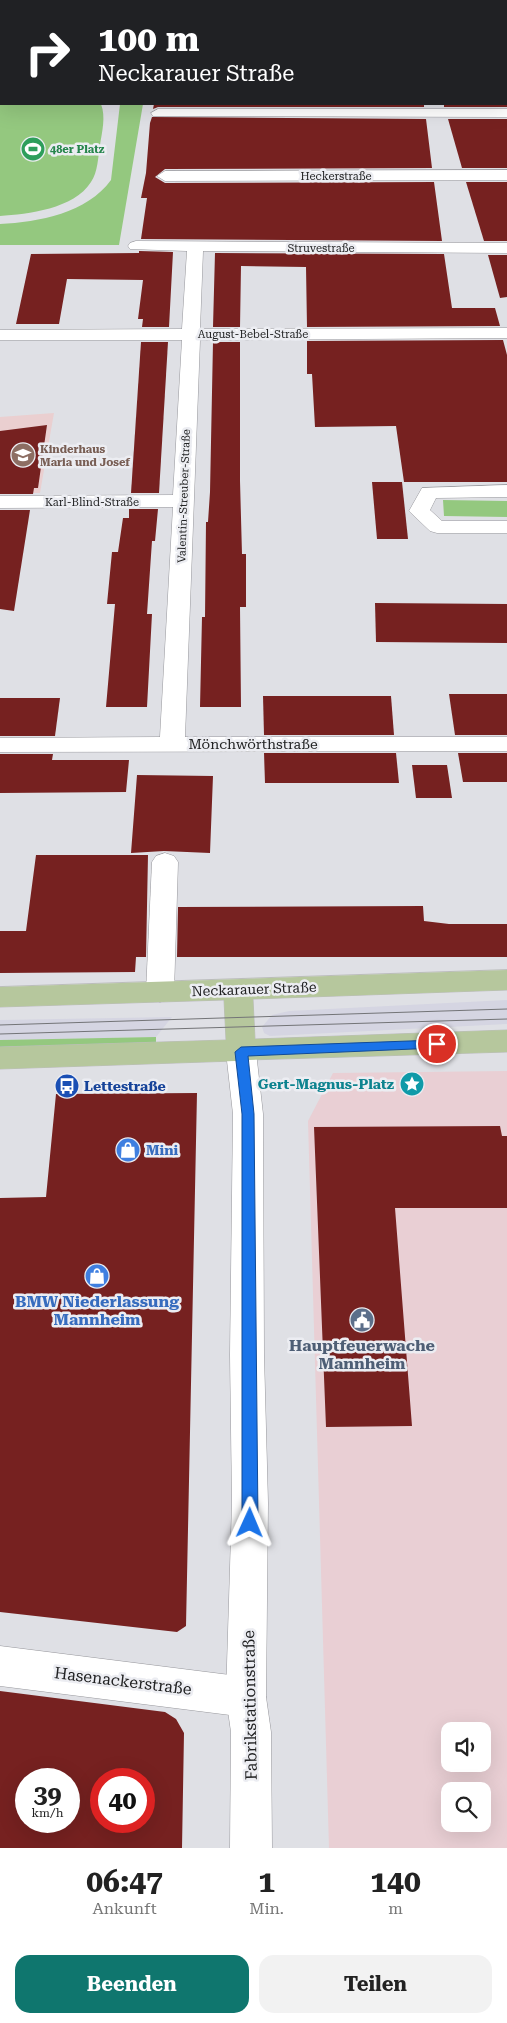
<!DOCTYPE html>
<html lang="de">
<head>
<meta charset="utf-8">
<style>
  :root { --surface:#fff; --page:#f2f2f2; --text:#222; --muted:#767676; --accent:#0f766e }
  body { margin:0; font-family:"Roboto Serif",serif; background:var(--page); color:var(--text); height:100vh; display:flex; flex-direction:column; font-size:19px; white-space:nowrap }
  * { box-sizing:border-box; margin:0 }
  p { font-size:16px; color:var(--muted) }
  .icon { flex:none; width:28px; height:28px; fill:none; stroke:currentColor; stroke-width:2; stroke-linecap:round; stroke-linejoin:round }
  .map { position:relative; height:1848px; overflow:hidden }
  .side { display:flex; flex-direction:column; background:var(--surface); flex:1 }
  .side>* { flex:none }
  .guide { position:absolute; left:0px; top:0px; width:508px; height:105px; box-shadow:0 5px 20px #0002; background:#202124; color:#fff; overflow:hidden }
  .controls { position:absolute; left:441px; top:1722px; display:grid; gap:10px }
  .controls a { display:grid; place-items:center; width:50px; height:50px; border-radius:10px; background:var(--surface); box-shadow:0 5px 20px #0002; font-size:25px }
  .speed { position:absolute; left:15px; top:1768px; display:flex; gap:10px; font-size:25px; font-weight:700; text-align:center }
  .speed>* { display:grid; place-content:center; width:65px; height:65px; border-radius:50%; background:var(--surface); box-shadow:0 5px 20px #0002; line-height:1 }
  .speed small { font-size:12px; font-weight:400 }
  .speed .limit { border:8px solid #d22; background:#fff; color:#111 }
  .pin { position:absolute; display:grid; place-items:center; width:42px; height:42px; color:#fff; margin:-21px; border:2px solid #fff; border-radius:50%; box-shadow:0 1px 5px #0007 }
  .me { position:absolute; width:55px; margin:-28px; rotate:1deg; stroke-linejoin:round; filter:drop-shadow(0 0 4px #0008) }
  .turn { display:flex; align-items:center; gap:18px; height:105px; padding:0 15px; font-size:22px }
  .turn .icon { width:65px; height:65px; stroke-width:2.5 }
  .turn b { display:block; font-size:35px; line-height:42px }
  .eta { display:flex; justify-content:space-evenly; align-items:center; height:85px; text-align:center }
  .eta b { font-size:30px; font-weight:700; line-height:35px }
  .primary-button { display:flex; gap:10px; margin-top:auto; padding:10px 15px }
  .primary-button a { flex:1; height:58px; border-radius:15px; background:var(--accent); color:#fff; font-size:20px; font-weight:700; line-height:58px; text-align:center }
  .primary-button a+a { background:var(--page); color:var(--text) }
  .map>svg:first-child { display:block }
</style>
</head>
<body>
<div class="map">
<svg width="507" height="1848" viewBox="0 0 507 1848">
  <rect width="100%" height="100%" fill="#dfe0e5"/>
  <!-- commercial -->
  <path fill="#e9cfd4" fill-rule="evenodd" d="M507,1071V1848H329L308,1121L333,1073ZM450,1731H482V1764H450ZM450,1791H482V1824H450Z"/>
  <!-- built -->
  <g fill="#d5d5e2">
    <path d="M507,1000V1024L270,1036L264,1033L262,1027L272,1015L289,1011Z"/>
    <path d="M172,1017L156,1037L0,1040V1020Z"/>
  </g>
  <!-- education -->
  <path fill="#eacfd0" d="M54,413L40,493H0V417Z"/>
  <!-- green -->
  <g fill="#94c87f">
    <path d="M0,81L1,104H101C106,117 102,132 100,145C98,157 98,172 91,182C74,209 28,214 0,216Z"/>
    <path d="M120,104H143L119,245H0V224C39,222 87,213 111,180Z"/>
    <path d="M443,500L507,501V517L444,516Z"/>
    <path d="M156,1037V1044L0,1047V1040Z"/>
  </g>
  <!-- building -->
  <g fill="#762120" fill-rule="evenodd">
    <path d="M154,104H424V107H158L153,109Z"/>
    <rect x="444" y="104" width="63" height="3"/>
    <path d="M152,117L426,119L432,168L165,169L155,177L165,183L434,182L442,241L141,239L147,198H141L146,173L150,123Z"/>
    <path d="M448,119H507V168H462Z"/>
    <path d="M466,182H507V241H484Z"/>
    <path d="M139,251L173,252L169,327H142L143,319H138L143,280L67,279L59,324H16L31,254L139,253Z"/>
    <path d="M215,253L444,254L452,308H495L500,326L307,327L306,267L241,266L240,327H213Z"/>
    <path d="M488,255H507V297L500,298Z"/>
    <path d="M503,340L507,355V482H404L396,426L315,427L312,374H307V341Z"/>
    <path d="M141,342H168L159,493H131Z"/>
    <path d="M213,342H240V481L242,554H246V607H240L241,707H200L202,617H205L206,522H208L210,492Z"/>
    <path d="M47,425L38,488H34L33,494H0V431Z"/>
    <path d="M372,482H402L408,539H377Z"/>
    <path d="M129,509H158L155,541H152L147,614H152L147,707H106L115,604H107L112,552H118L123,518H129Z"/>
    <path d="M0,510H30L14,611L0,609Z"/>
    <path d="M375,603L507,604V643L376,642Z"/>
    <path d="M449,694H507V735H455Z"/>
    <path d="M263,696H391L394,735H264Z"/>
    <path d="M0,698H60L55,736H0Z"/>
    <path d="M264,753H396L399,783H265Z"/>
    <path d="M458,753H507V782H463Z"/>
    <path d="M0,754H53L52,760H129L126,792L0,793Z"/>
    <path d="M412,765H447L452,798H416Z"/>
    <path d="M137,775L213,776L210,853L164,851L131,853Z"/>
    <path d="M36,855H148L146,957H136L135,972L0,973V931H26Z"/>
    <path d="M423,906L424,921L449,924H507V957H177L178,907Z"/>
    <path d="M197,1093L186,1626L177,1632L0,1612V1198L46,1197L56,1094Z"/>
    <path d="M500,1126L502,1136H507V1208H395L412,1426L326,1427L314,1127Z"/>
    <path d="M0,1691L165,1712L176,1719L184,1733L182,1848H0ZM26,1779H69V1821H26ZM101,1779H144V1821H101Z"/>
  </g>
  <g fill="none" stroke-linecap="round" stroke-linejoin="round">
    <defs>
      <g id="minor">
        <rect x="14" y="0" width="12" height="1"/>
        <rect x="58" y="0" width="12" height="1"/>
        <rect x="506" y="8" width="1" height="8"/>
        <path d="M158,109H507V117L153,116L151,113Z"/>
        <path d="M507,170V180L165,181L157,176L165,171Z"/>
        <path d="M136,241L507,243V253L203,251L200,329L507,328V338L200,340L185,737H507V751L0,752V738L160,737L173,507L0,508V496L173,495L182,340H0V330L182,329L187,251L130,249L128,246L130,243Z"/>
        <path d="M507,485V497L436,498L430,510L442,521H507V533H437L430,531L409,511L422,488Z"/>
        <path d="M165,853L174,856L178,862L174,992L170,999L160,1002L150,999L146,992L152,862L156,856Z"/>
        <path d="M0,1646L246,1677L260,1683L266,1697L260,1711L246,1717L0,1686Z"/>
      </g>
      <path id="tertiary" d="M241,1041L251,1044L256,1052L263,1114L264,1355L268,1503L266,1697L271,1732L272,1848H230L231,1732L226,1697L232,1503L230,1355L233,1114L226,1052L231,1044Z"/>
      <path id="primary" d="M507,970V990L253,999L255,1039L507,1030V1052L249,1060L241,1063L235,1061L0,1069V1047L226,1040L224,1000L0,1007V987Z"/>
    </defs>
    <!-- minor casing -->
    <use href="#minor" stroke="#97979c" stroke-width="1"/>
    <!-- tertiary casing -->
    <use href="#tertiary" stroke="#97979c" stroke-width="1"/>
    <!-- primary casing -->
    <use href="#primary" stroke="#bcbdbd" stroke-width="1"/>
    <!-- minor -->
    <use href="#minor" fill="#fff" fill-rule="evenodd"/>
    <!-- tertiary -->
    <use href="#tertiary" fill="#fff" fill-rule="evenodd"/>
    <!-- primary -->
    <use href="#primary" fill="#b6c79d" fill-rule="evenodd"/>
    <!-- tram -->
    <g stroke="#737477" stroke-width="1">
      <path d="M0,1025L507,1009"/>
      <path d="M0,1034L507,1019"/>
    </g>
  </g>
  <!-- route -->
  <path fill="#1a73e8" stroke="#114b97" d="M437,1040L443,1044L437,1048L248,1056L254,1114L258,1523L255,1528L250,1530L244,1528L242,1523V1114L235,1052L241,1047Z"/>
  <!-- icons -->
  <defs>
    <symbol id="stadium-disc" viewBox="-11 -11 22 22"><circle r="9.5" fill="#2e9e5b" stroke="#ecedf2"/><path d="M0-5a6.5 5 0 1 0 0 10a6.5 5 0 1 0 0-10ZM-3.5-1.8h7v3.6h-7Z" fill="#fff"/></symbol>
    <symbol id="school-disc" viewBox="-11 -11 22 22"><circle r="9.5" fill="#8d6e63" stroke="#ecedf2"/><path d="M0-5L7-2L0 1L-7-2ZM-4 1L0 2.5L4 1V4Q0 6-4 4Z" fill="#fff"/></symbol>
    <symbol id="sight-disc" viewBox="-11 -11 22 22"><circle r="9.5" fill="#0f9aa8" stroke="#ecedf2"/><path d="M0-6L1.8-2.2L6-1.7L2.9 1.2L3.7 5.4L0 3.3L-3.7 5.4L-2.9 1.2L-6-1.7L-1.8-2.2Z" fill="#fff"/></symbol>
    <symbol id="bus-disc" viewBox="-11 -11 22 22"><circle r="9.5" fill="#1a4fb4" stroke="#ecedf2"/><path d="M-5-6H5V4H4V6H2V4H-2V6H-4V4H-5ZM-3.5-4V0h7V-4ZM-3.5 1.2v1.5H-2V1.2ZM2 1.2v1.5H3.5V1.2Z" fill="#fff"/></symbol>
    <symbol id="shop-disc" viewBox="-11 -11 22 22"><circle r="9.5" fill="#3f7fe0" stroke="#ecedf2"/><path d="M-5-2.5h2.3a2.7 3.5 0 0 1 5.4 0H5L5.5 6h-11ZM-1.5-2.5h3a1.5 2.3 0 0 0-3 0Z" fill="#fff"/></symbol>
    <symbol id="civic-disc" viewBox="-11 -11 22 22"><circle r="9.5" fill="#5c6f8a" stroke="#ecedf2"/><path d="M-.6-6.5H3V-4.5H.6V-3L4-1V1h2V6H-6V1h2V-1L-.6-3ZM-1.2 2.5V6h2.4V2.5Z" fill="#fff"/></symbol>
  </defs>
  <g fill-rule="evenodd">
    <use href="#stadium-disc" x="19" y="135" width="28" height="28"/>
    <use href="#school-disc" x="9" y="441" width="28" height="28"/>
    <use href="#sight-disc" x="398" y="1070" width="28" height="28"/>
    <use href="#bus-disc" x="53" y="1072" width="28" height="28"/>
    <use href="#shop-disc" x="114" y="1136" width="28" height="28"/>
    <use href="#shop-disc" x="83" y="1262" width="28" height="28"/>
    <use href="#civic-disc" x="348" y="1306" width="28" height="28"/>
  </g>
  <g text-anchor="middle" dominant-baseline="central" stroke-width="5" stroke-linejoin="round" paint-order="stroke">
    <!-- far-leisure labels -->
    <g font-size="11" font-weight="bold" fill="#27864d" stroke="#ecedf2" text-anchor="start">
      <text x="50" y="149">48er Platz</text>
    </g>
    <!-- far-street labels -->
    <g font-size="11" fill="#212223" stroke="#ecedf2">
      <text x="336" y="176">Heckerstraße</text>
      <text x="321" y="248">Struvestraße</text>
      <text x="253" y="334">August-Bebel-Straße</text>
      <text transform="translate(184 496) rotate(-88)">Valentin-Streuber-Straße</text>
      <text x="92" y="502">Karl-Blind-Straße</text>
    </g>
    <!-- far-education labels -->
    <g font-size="11" font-weight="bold" fill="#785e54" stroke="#ecedf2" text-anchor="start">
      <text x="40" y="449">Kinderhaus<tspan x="40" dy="13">Maria und Josef</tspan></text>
    </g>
    <!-- street labels -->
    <g font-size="14" fill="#212223" stroke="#ecedf2">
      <text x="253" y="744">Mönchwörthstraße</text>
      <text transform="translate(254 989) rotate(-2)">Neckarauer Straße</text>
    </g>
    <!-- culture labels -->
    <g font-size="14" font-weight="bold" fill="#0d838f" stroke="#ecedf2" text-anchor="end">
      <text x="394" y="1084">Gert-Magnus-Platz</text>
    </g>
    <!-- transit labels -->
    <g font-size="14" font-weight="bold" fill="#164399" stroke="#ecedf2" text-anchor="start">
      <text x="84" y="1086">Lettestraße</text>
    </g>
    <!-- shop labels -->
    <g font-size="14" font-weight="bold" fill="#366cbe" stroke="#ecedf2" text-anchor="start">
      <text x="146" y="1150">Mini</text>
    </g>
    <!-- near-shop labels -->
    <g font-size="16" font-weight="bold" fill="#366cbe" stroke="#ecedf2">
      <text x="97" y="1301">BMW Niederlassung<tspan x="97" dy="18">Mannheim</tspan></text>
    </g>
    <!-- near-service labels -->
    <g font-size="16" font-weight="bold" fill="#4e5e75" stroke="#ecedf2">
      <text x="362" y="1345">Hauptfeuerwache<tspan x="362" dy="18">Mannheim</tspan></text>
    </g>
    <!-- near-street labels -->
    <g font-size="16" fill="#212223" stroke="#ecedf2">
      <text transform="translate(123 1681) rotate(7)">Hasenackerstraße</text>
      <text transform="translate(250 1705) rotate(-91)">Fabrikstationstraße</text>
    </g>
  </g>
</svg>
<div class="controls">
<a><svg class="icon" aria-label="sound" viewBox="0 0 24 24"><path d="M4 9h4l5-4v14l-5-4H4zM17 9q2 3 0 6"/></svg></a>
<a><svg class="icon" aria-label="search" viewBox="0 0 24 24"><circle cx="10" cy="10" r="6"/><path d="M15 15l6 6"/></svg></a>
</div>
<div class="speed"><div>39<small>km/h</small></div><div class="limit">40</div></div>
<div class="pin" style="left:437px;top:1044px;background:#d93025"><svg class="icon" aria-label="arrive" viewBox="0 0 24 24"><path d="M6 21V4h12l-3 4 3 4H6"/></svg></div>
<svg class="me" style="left:250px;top:1523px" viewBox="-20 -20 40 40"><path d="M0-17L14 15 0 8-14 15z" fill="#1a73e8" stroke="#fff" stroke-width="4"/></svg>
<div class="guide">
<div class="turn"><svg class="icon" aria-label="right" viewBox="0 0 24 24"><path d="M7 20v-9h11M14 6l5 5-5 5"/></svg><div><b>100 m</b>Neckarauer Straße</div></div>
</div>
</div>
<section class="side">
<div class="eta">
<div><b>06:47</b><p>Ankunft</p></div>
<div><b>1</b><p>Min.</p></div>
<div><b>140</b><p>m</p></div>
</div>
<div class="primary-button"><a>Beenden</a><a>Teilen</a></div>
</section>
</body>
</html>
